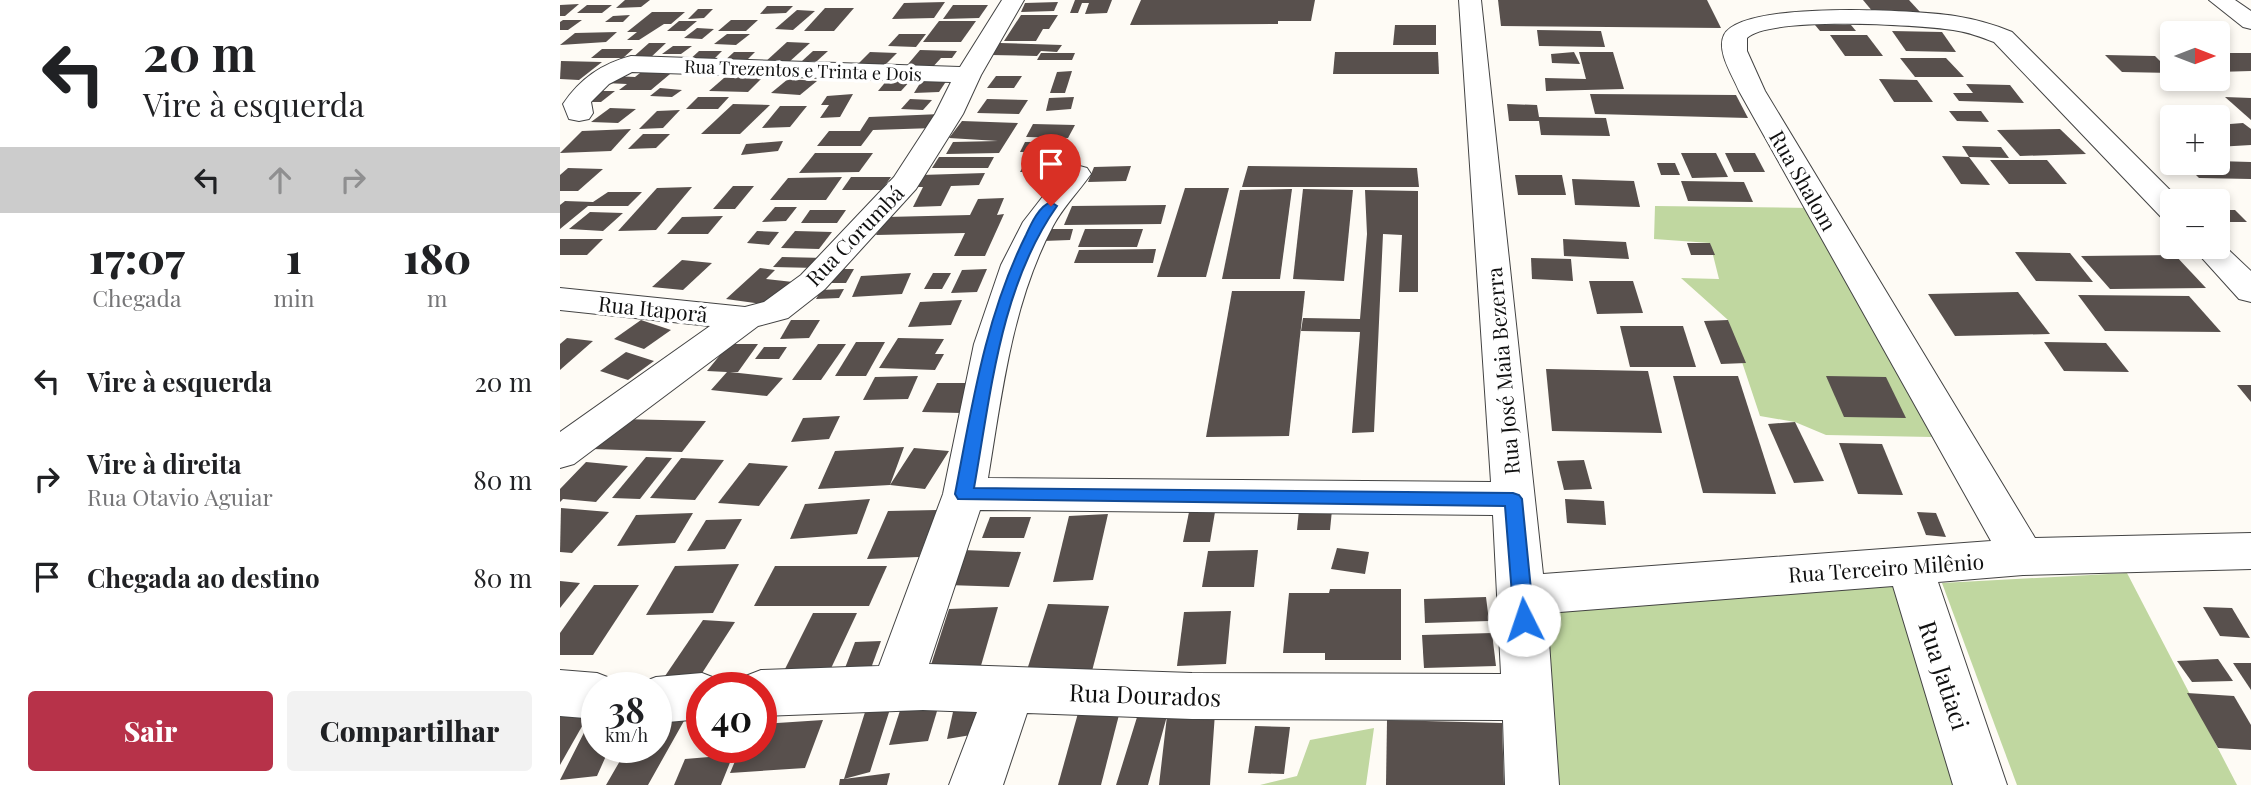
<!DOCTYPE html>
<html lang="pt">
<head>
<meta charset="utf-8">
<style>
  :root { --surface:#fff; --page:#f2f2f2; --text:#202124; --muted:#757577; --accent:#b73249 }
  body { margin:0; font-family:"Playfair Display",serif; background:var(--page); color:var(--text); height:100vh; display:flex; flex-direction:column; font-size:26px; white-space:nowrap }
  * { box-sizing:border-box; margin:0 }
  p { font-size:23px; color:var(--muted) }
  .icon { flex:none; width:38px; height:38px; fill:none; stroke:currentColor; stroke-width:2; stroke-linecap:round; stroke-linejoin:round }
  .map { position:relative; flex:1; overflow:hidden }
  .drawer { display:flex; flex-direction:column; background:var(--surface); width:560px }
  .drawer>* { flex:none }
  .top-card { background:#fff; color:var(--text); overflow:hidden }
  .needle { width:46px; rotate:90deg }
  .buttons { position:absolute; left:1600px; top:21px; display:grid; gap:14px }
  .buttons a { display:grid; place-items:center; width:70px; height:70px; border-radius:7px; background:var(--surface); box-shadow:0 4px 10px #0003; font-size:35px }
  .speed { position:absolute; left:21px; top:672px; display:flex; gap:14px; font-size:35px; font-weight:700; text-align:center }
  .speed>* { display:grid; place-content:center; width:91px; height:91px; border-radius:50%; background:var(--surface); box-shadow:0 4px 10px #0003; line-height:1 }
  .speed small { font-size:18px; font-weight:400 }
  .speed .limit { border:10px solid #d22; background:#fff; color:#111 }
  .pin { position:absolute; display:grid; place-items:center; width:60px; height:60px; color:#fff; margin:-72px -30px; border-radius:50% 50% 50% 0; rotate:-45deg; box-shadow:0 0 7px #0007 }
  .pin .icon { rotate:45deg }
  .me { position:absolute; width:77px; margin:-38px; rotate:356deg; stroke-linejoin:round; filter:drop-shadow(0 0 5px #0008) }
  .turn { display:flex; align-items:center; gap:24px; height:147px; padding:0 28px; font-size:32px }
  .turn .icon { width:91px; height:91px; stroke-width:2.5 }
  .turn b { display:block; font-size:49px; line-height:60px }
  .lanes { display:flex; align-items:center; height:66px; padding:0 28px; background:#0003; justify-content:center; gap:35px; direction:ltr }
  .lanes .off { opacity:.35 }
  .eta { display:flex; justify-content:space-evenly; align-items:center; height:119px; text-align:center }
  .eta b { font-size:42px; font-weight:800; line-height:49px }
  .button { display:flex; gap:14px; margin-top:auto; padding:14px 28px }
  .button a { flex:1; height:80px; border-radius:7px; background:var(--accent); color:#fff; font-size:28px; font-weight:800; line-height:80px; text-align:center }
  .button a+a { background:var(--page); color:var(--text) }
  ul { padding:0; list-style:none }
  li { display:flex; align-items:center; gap:21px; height:98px; padding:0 28px }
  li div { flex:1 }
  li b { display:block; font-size:26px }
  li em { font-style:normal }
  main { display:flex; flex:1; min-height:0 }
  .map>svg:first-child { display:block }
</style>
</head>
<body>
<main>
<section class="drawer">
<div class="top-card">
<div class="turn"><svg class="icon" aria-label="left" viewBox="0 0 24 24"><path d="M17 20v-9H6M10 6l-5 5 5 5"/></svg><div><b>20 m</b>Vire à esquerda</div></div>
<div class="lanes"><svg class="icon" aria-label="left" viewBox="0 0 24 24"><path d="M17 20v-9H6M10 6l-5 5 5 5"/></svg><svg class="icon off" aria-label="ahead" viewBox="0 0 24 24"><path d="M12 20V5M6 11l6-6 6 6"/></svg><svg class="icon off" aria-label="right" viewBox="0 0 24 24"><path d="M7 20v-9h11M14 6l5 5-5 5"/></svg></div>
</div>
<div class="eta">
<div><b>17:07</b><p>Chegada</p></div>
<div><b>1</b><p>min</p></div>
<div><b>180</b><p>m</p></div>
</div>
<ul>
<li><svg class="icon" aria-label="left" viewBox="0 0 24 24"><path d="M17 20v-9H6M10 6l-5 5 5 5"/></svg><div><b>Vire à esquerda</b></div><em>20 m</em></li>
<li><svg class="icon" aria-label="right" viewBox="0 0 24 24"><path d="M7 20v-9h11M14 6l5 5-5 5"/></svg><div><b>Vire à direita</b><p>Rua Otavio Aguiar</p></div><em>80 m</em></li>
<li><svg class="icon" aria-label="arrive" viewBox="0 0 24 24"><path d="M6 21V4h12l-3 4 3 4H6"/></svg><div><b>Chegada ao destino</b></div><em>80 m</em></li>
</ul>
<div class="button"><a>Sair</a><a>Compartilhar</a></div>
</section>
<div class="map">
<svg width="1691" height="785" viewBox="0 0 1691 785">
  <rect width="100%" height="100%" fill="#fefbf5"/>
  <!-- forest -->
  <g fill="#c0d7a0">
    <path d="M1095,206L1251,208L1372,437L1266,435L1235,422L1200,416L1168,320L1121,278L1159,279L1150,243L1094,239Z"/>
    <path d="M1567,573L1677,785H1457L1382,583Z"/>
    <path d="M1338,581L1402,785H993L980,604Z"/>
    <path d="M814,728L806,785H700L737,776L750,740Z"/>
  </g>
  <!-- building -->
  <g fill="#58504d">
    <path d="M65,0H90L81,7L56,8Z"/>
    <path d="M515,0H552L547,13L525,14L529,3H522L518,13H510Z"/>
    <path d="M581,0H755L751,21H718V24L570,25Z"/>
    <path d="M938,0H1147L1161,28L941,26Z"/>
    <path d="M1303,0H1349L1360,12H1313Z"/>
    <path d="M385,2L374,18L332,19L344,3Z"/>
    <path d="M498,2L494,11L461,12L465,3Z"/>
    <path d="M19,4L5,16H0V5Z"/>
    <path d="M27,5H52L42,13H17Z"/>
    <path d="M393,5H428L419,18L383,19Z"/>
    <path d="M207,6H233L226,13L200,14Z"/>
    <path d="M265,8H294L274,31H244Z"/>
    <path d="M138,9H153L144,18L128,19Z"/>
    <path d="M237,10L255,11L233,30L215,29Z"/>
    <path d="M92,12H125L111,24H104L79,40H67L77,32H67Z"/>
    <path d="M70,15L63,22H45L53,16Z"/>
    <path d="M461,15H498L489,29H483L476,41H444Z"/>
    <path d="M3,20H22L8,30H0V22Z"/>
    <path d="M171,20H198L186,31H158Z"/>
    <path d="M119,21H137L125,31H107Z"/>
    <path d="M379,21H416L401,42H363Z"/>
    <path d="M835,25H876V45H833Z"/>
    <path d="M1255,25H1291L1296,31H1260Z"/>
    <path d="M137,28L154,29L142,39L124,38Z"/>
    <path d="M977,30L1041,31L1045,47L979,46Z"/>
    <path d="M1332,31L1382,32L1396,52L1346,51Z"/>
    <path d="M57,32L46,42L0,45L15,33Z"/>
    <path d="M167,34H190L176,45L154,44Z"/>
    <path d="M339,34H366L356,47L328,46Z"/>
    <path d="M1270,35H1307L1323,56H1285Z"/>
    <path d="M227,42L250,43L228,63H204Z"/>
    <path d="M89,43H106L89,59H71Z"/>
    <path d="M440,43L502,45L497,52L481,51L477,56L431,55Z"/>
    <path d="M113,46H132L121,54H102Z"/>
    <path d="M42,49H73L63,58H31Z"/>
    <path d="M360,50L397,51L392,58H381L370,70H343Z"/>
    <path d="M139,51H162L150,63H126Z"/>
    <path d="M253,51H268L257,61H242Z"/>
    <path d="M174,52H195L184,63H162Z"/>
    <path d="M310,52L337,53L321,69L294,68Z"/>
    <path d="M775,52H878L879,74H773Z"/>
    <path d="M1014,52L1020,64L992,63L991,54Z"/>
    <path d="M1019,52H1053L1064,89L986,91L985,78L1026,79Z"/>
    <path d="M481,53H515L512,60H477Z"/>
    <path d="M1657,53H1691V71L1657,72Z"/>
    <path d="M1545,55L1595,56L1612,73L1562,72Z"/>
    <path d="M1340,58H1386L1404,77H1355Z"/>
    <path d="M1,61L42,62L19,80L0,79Z"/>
    <path d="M85,69H116L91,90H59L67,84L44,83L53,76L75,77Z"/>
    <path d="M172,71H209L188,92L149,91Z"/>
    <path d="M512,71L505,93H490L497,72Z"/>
    <path d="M436,76H462L454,88H427Z"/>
    <path d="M228,79L257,81L240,95L211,93Z"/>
    <path d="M328,79L351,80L341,91H318Z"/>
    <path d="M1319,79L1357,80L1373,102H1334Z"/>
    <path d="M362,80H387L379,92L354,93Z"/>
    <path d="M1406,84L1450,85L1464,103L1399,101L1393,93H1413Z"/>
    <path d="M100,88L122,90L112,97L90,96Z"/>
    <path d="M39,91H55L41,102H24Z"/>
    <path d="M293,94L280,117L260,118L269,105H261L267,96Z"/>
    <path d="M1030,94L1176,95L1188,118L1035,114Z"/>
    <path d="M138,97H169L158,109H126Z"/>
    <path d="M514,97L511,109L486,111L489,98Z"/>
    <path d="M1665,97L1691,98V120Z"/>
    <path d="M350,99L372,100L363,110L341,109Z"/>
    <path d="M427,99L468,100L459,114L417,113Z"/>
    <path d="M173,104L210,105L180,134H141Z"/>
    <path d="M947,104L977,105L979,117L1046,118L1050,136L981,135L979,121H949Z"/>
    <path d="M220,106H247L230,127L202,128Z"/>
    <path d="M50,108L76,109L58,123L31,122Z"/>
    <path d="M120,110L103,128L79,129L97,111Z"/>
    <path d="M1389,111H1421L1429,122L1397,121Z"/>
    <path d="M381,114L374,128L313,130L301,146H257L269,131H300L309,117Z"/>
    <path d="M402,121L458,123L439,153L386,154L393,142L438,141L389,138Z"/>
    <path d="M1683,123L1691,129V145L1657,147V125Z"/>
    <path d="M473,124L515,125L508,138L466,137Z"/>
    <path d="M71,129L51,151L0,153L22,131Z"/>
    <path d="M1500,129L1526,154L1460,156L1437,130Z"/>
    <path d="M83,134H110L96,148L68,149Z"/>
    <path d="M223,141L218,151L181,155L186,144Z"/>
    <path d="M465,142H507L502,152H460Z"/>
    <path d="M1402,146L1441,147L1449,158L1409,157Z"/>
    <path d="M255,153H313L299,172L239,173Z"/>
    <path d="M1121,153H1156L1168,177L1132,178Z"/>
    <path d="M1165,153H1195L1205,172H1174Z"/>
    <path d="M1382,156L1409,157L1430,185L1401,184Z"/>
    <path d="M379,157H434L428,168H372Z"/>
    <path d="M468,157H503L496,172H460Z"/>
    <path d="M1430,160H1487L1507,184H1449Z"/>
    <path d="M1657,161L1691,162V179L1639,178L1624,163Z"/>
    <path d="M1097,163H1115L1120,175H1101Z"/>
    <path d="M571,166L566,181L528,182L534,167Z"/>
    <path d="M688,166L857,168L859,187H682Z"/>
    <path d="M8,168L43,169L18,191H0V175Z"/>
    <path d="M425,173L419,185L391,186L381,206L353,207L363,187H355L361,175Z"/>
    <path d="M955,175H1002L1006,195H958Z"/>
    <path d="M282,177L266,200H210L228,178Z"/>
    <path d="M291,177H331L322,190H282Z"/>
    <path d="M1012,179L1074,181L1080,207L1015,205Z"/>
    <path d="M1121,181L1184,182L1193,202L1128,201Z"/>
    <path d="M173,186H194L175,209H153Z"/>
    <path d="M132,187L96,230L58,231L97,188Z"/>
    <path d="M625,188H669L646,277H597Z"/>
    <path d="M732,189L720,279H662L680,190Z"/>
    <path d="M743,189L793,190L784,281L733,279Z"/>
    <path d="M805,190L858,191V292H839L842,235L823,234L814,432L792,433L800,332L741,331L743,318L800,319L807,234Z"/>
    <path d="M48,192H82L68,206H28L0,229V205L5,201L33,202Z"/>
    <path d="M444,198L437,215L444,214L425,256H394L405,233L316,235L326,217L410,215L418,199Z"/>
    <path d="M606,205L601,224L504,225L512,206Z"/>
    <path d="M215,207H237L226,221L202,222Z"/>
    <path d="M250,210H286L277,223H241Z"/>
    <path d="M1657,210H1675L1687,222H1657Z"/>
    <path d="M30,212L63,213L43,231L9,229Z"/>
    <path d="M163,216L148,234H107L122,217Z"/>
    <path d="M488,229H513L510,240L483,241Z"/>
    <path d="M525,229H583L577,247H518Z"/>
    <path d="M197,231L219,232L209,245L187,243Z"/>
    <path d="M235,231L272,232L259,249L221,248Z"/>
    <path d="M0,239H43L27,255H0Z"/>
    <path d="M1003,239L1066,242L1069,259L1004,256Z"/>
    <path d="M1127,243H1150L1155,255H1131Z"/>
    <path d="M596,249L593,263H514L519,250Z"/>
    <path d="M1455,252L1510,253L1533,282L1476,281Z"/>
    <path d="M1615,255L1646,288L1550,289L1521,256Z"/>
    <path d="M222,257L265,258L256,268L213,267Z"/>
    <path d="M971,258L1011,259L1013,281L972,279Z"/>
    <path d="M122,260L152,263L123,290L92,287Z"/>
    <path d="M200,268L215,270L206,279L233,282L209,305L166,299Z"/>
    <path d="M276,269H294L286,283H267Z"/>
    <path d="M427,269L417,292L391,293L402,270Z"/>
    <path d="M351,273L342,294L292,297L301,276Z"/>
    <path d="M373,273H391L382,289H364Z"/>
    <path d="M1029,281H1073L1083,313L1037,314Z"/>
    <path d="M284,289L279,298L256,299L261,290Z"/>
    <path d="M672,291H745L729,436L646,437Z"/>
    <path d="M1458,292L1490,334L1395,336L1368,294Z"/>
    <path d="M1518,295L1629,296L1661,332L1545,331Z"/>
    <path d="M402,300L391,325L348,327L360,302Z"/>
    <path d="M81,320L111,330L84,349L54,339Z"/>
    <path d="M231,320H260L249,338L220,339Z"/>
    <path d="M1168,320L1186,363L1161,364L1144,321Z"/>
    <path d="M1060,326H1123L1136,367H1070Z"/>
    <path d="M7,338L33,341L0,370V344Z"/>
    <path d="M338,338L384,339L375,354H384L375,370L319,368Z"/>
    <path d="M296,342H325L306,376H275Z"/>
    <path d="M1484,342L1546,343L1569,372L1504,371Z"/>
    <path d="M169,344H198L178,372H170L223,378L207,396L151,390L167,372L147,371Z"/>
    <path d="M258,344H286L261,380H232Z"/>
    <path d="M204,347H227L219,359H195Z"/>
    <path d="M66,352L94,361L68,380L40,371Z"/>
    <path d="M986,369L1088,371L1102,433L992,431Z"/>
    <path d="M358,376L348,399L303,400L315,377Z"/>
    <path d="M1113,376H1178L1216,494L1143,493Z"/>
    <path d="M1266,376L1326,377L1346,418L1284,417Z"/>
    <path d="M377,383H415L401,413L362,412Z"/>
    <path d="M1677,385H1691V402Z"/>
    <path d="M280,416L269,439L231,442L243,418Z"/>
    <path d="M59,419L146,421L122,452L32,449Z"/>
    <path d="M1235,422L1264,481L1234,483L1208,424Z"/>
    <path d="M1279,443L1322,444L1343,495L1298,494Z"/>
    <path d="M344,447L330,485L354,448L389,451L365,489L330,485L258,489L275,451Z"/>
    <path d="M86,457L112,458L80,499L52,498Z"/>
    <path d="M121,458L164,460L135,500L90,498Z"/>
    <path d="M1024,460L1032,489L1004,490L997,461Z"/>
    <path d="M26,462L68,466L36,502L3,499L0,502V489Z"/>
    <path d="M189,463L228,466L199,506L158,503Z"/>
    <path d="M310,499L297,534L230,539L245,504Z"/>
    <path d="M1005,499L1044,501L1046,525L1007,523Z"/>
    <path d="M1,508L49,512L12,553L0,552Z"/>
    <path d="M377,510L359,557L307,559L328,511Z"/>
    <path d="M739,510H772L770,530H737Z"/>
    <path d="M629,512H655L650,542H623Z"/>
    <path d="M1357,512L1376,513L1386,537L1366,535Z"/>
    <path d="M133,513L115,543L57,546L76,515Z"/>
    <path d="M548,514L533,580L493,582L509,516Z"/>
    <path d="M430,517H471L464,538H422Z"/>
    <path d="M182,519L165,549L127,551L146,520Z"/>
    <path d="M777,548L809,552L805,574L771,569Z"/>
    <path d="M402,550L461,552L449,587L387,585Z"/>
    <path d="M698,550L694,587H642L648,551Z"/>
    <path d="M179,564L153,613L86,615L115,566Z"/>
    <path d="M215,566H327L309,606H194Z"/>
    <path d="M0,581L20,583L0,608Z"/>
    <path d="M34,585H79L33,655H0V633Z"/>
    <path d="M770,589H841V660H765V653H723L729,593H769Z"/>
    <path d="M926,597L929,621L865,623L864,599Z"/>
    <path d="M488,604L549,606L532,671L467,670Z"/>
    <path d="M438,607L420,669L369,671L389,609Z"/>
    <path d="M1643,607L1672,608L1690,638L1660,636Z"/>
    <path d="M671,611L666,664L617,666L624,612Z"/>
    <path d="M253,613H297L266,679H220Z"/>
    <path d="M143,620L175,622L137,681L103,679Z"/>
    <path d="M932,633L936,666L864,668L862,635Z"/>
    <path d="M321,641L307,679L280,681L295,642Z"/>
    <path d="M1658,659L1673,681L1632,682L1617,661Z"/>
    <path d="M1673,663H1691V690Z"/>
    <path d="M1627,693L1674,696L1691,725V750L1658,748Z"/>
    <path d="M381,698L368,741L329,745L343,701Z"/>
    <path d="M419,700L411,735L387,739L395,703Z"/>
    <path d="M331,706L310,772L284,779L330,773L327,785H279L280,779H284L306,709Z"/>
    <path d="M520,706L561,707L541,785H498Z"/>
    <path d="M37,707V747H50L37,776L0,780Z"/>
    <path d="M96,712H129L88,785H46L68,747H96Z"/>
    <path d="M655,713L650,785H599L607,716L588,785H556L578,714Z"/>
    <path d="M29,714L0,765V716Z"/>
    <path d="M263,720L245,768L170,773L181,747H201V724Z"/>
    <path d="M827,720L942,723L944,785H826Z"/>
    <path d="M695,726L730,727L724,774L688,773Z"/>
    <path d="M173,755L161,785H114L125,759Z"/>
  </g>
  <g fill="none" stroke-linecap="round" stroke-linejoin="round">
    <defs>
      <g id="minor">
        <path d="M442,0H464L421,75L403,114L356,189L265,289L228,318L198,326L14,464L0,468V432L150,326L0,310V288L185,307L204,302L241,275L334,177L375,114L391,82L72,72L49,84L31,102L33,113L29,119L19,121L9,119L3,104C20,79 41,64 71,56L400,67Z"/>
        <path d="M899,0H921L983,574L1431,541L1179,91C1173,76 1156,51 1164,35C1182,0 1357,10 1395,16C1414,19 1433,24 1452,32L1621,201H1612V219L1601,217L1434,42C1421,37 1408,32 1393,30C1358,25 1210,16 1187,38V51L1205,91L1475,538L1691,533V569L1463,575L1378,582L1447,785H1393L1333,586L987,613L999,785H945L943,720L632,719L467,713L443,785H389L417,712L363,710L201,716V688H178L183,677L201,670L319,666L383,494L414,344L441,265L463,222L505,168L516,165L527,168L531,174C519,191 503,207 493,226C452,303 442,393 428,478L931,482ZM420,510L933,515L941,674L632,673L369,664Z"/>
        <path d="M1649,0H1675L1691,11V29L1683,27Z"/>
        <path d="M1657,239L1691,271V302L1679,299L1632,247H1657Z"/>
        <path d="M0,670L37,673L55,680L59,688H37V719L0,716Z"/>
        <path d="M142,673L160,680L164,688H142V719L96,723V688H76L78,684L96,677Z"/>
      </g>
    </defs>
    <!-- minor casing -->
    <use href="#minor" stroke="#434343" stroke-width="2"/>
    <!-- minor -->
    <use href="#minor" fill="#fff" fill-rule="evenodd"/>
  </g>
  <!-- route -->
  <path fill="#1a73e8" stroke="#114b97" stroke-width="2" d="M491,202L497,206C440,287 431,393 414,488L953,493L959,495L962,499L974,620L971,626L964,629L957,626L954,620L945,506L398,499L395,494C412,406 425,317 466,235C471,224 479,206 491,202Z"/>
  <g text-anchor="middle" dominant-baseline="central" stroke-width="7" stroke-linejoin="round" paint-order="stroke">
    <!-- far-street labels -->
    <g font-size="18" fill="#101010" stroke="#fff">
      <text transform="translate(243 70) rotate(2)">Rua Trezentos e Trinta e Dois</text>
    </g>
    <!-- street labels -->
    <g font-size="21" fill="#101010" stroke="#fff">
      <text transform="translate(1244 180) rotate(60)">Rua Shalom</text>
      <text transform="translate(294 235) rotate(-46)">Rua Corumbá</text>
      <text transform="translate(93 308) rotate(6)">Rua Itaporã</text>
      <text transform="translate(942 371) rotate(-95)">Rua José Maia Bezerra</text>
      <text transform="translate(1326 567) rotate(-4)">Rua Terceiro Milênio</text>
    </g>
    <!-- near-street labels -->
    <g font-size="24" fill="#101010" stroke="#fff">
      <text transform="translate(1385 675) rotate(72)">Rua Jatiaci</text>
      <text transform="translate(585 694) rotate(2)">Rua Dourados</text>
    </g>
  </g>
</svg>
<div class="buttons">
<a><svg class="needle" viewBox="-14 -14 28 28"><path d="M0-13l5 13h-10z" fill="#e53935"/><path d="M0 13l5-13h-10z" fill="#757577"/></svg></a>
<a>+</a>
<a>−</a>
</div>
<div class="speed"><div>38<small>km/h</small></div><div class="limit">40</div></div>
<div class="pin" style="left:491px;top:206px;background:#d93025"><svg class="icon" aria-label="arrive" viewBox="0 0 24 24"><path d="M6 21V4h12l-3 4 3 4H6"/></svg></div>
<svg class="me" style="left:964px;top:620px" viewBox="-20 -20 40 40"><circle r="19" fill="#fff"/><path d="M0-13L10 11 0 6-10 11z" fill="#1a73e8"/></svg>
</div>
</main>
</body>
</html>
